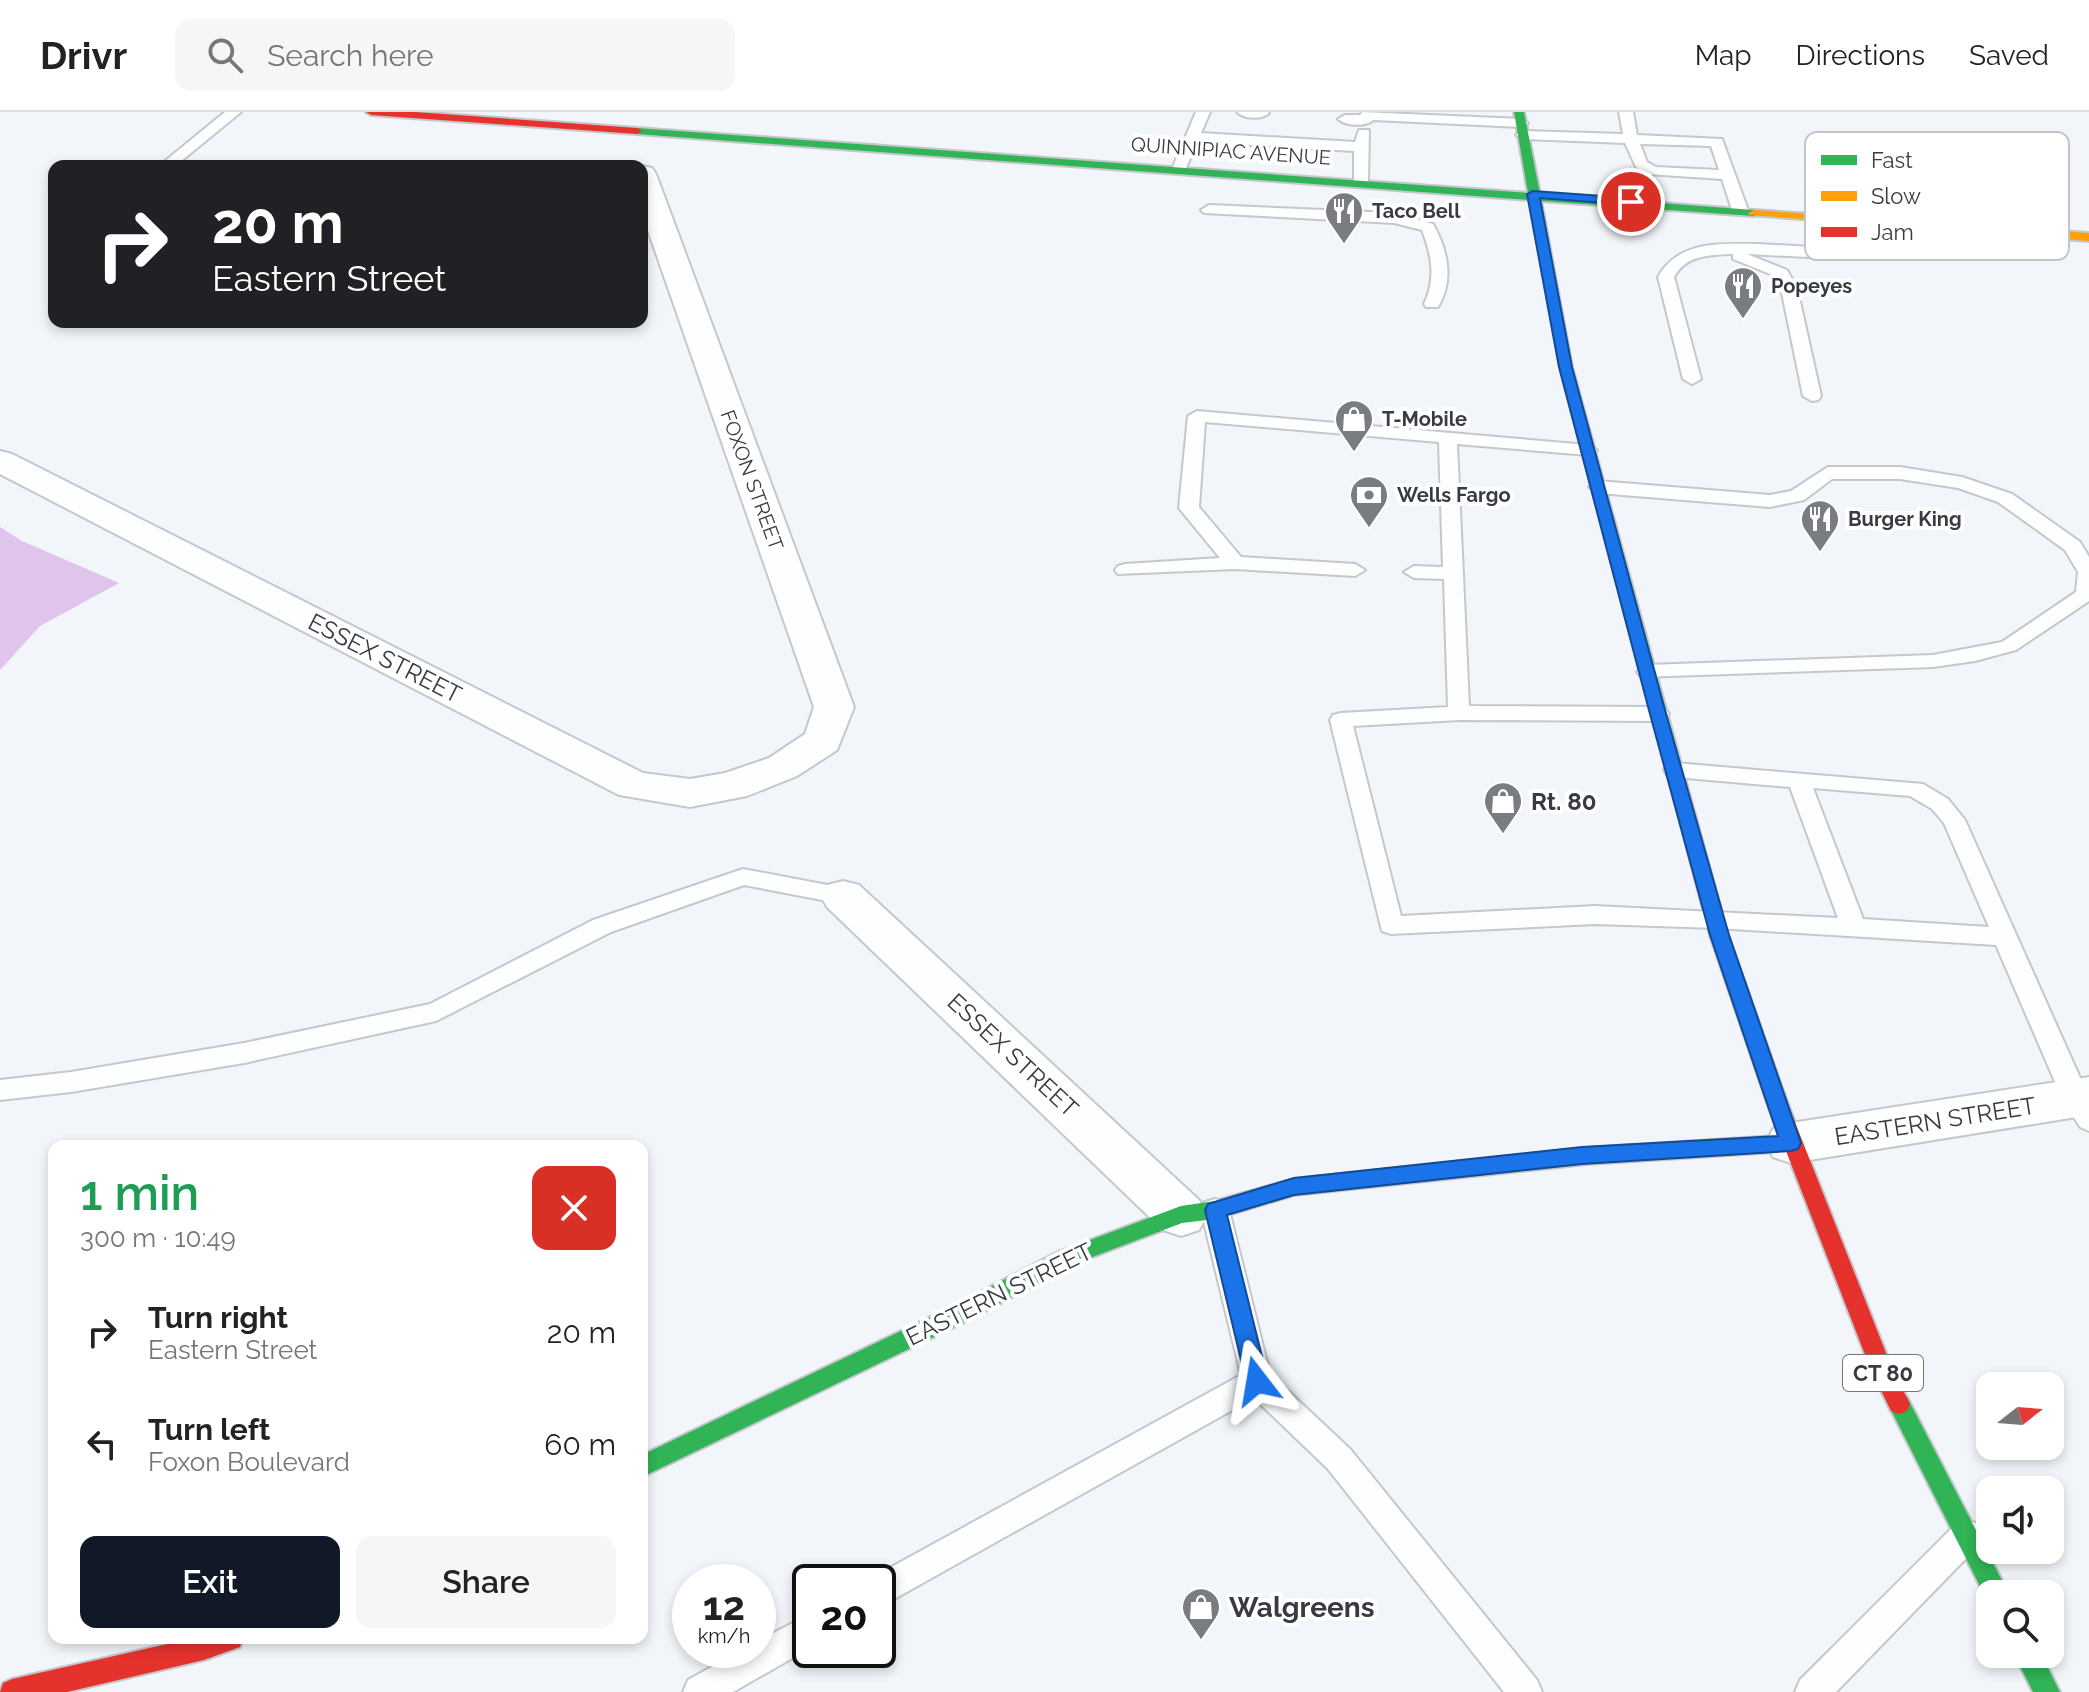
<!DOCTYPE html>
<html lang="en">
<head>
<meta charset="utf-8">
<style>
  :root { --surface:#fff; --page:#f6f6f6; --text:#222; --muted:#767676; --line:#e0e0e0; --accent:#111827 }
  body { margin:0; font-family:Raleway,sans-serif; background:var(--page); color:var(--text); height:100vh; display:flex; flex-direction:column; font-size:30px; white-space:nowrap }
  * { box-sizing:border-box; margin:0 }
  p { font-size:26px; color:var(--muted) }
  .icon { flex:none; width:44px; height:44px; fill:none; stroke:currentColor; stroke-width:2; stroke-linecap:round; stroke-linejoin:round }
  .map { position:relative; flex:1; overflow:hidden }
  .details { position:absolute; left:48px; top:1028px; width:600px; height:504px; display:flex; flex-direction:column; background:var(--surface); border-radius:16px; box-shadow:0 4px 12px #0003 }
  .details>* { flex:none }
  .banner { position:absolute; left:48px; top:48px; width:600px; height:168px; border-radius:16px; box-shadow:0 4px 12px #0003; background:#202124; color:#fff; overflow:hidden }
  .needle { width:52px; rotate:73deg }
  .tools { position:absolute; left:1976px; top:1260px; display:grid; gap:16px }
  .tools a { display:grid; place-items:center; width:88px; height:88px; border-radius:16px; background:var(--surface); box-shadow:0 4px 12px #0003; font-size:40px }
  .speed { position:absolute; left:672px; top:1452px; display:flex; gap:16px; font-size:40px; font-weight:700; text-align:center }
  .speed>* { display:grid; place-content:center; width:104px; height:104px; border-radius:50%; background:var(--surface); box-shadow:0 4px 12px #0003; line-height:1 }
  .speed small { font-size:20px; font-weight:400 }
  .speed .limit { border:4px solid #111; border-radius:12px; background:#fff; color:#111 }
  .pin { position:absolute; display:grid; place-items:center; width:68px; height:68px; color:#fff; margin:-34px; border:4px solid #fff; border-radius:50%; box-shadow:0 2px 8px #0007 }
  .me { position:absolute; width:88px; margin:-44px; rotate:346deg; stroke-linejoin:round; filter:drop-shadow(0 0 6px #0008) }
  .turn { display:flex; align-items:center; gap:28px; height:168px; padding:0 32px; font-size:36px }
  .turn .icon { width:104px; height:104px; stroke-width:2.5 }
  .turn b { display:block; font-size:56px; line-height:68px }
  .round { display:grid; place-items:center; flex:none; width:84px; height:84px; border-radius:16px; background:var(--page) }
  .head { display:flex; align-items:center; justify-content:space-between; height:136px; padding:0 32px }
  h1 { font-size:48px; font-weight:600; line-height:60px; color:#1e9e55 }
  .button { display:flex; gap:16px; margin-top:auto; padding:16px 32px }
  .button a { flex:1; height:92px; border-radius:16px; background:var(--accent); color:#fff; font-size:32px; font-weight:600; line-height:92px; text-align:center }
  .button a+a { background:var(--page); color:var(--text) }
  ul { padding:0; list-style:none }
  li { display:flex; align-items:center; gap:24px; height:112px; padding:0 32px }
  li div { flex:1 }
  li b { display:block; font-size:30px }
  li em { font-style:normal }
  header { display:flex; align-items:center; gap:48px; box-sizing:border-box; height:112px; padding:0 40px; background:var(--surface); border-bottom:2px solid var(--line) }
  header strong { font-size:38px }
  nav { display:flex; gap:44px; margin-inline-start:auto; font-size:28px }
  .search { width:560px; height:72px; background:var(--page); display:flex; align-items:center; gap:20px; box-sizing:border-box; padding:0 28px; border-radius:16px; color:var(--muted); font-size:30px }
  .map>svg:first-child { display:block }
</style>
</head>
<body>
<header>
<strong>Drivr</strong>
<div class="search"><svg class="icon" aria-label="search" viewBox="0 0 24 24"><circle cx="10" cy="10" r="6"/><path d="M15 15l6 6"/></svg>Search here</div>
<nav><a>Map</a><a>Directions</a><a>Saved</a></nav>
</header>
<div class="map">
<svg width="2089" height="1580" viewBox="0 0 2089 1580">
  <rect width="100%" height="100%" fill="#f2f6fa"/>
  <!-- forest -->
  <path fill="#dfc4ec" d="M0,415L22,429L119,471L40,514L0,558Z"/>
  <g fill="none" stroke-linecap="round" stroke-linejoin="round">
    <defs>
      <g id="lane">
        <path d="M225,0H241L175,54H159Z"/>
        <path d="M1196,0H1210L1201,21L1355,30L1359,18H1369L1368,70L1361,74L1354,70V39L1198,30L1184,60H1174L1172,57Z"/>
        <path d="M1237,0H1268L1269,1C1262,8 1244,7 1237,0Z"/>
        <path d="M1362,0L1521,7L1528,11L1521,15L1373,8C1367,15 1345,14 1338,7L1345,3H1360Z"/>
        <path d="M1619,0H1633L1637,23L1722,27L1748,98L1745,101L1740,103L1732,98L1722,67L1648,62L1636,55L1625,31L1523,27L1516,23L1523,19L1623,22ZM1640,32L1711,34L1719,58L1656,55L1647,50Z"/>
        <path d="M1209,93L1394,101L1433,112C1448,138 1454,169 1438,195H1426L1424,192C1436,167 1432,144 1422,118L1394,111L1204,101L1201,98Z"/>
        <path d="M1758,132L1848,137L1856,142L1848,147L1747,142L1787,158L1797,176L1821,284L1818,288L1812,289L1803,284L1781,176L1775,164L1733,147V142C1709,143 1686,143 1674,165L1701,267L1692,272L1683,267L1658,165C1679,128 1720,132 1758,132Z"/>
        <path d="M1197,299L1588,333L1597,338L1588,343L1457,332L1469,594L1658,595L1666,597L1669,602L1666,607L1658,609L1459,608L1353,614L1401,804L1595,794L1838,806L1790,675L1675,665L1667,663L1664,658L1667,653L1675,651L1923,672L1948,687L1965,708L2089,986V1019L2080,1015L2062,986L1996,833L1716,816L1595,812L1391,822L1382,819L1330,608L1333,603L1341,601L1448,595L1444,467L1414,466L1404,460L1414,454L1443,455L1439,330L1205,310L1199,395L1241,445L1355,452L1365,458L1355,464L1235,457L1118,462L1115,458L1118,454L1125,452L1220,446L1179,396L1188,304ZM1813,676L1910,684L1932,697L1944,711L1989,815L1863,807Z"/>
        <path d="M1828,355H1900L1962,365L2012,382L2080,430L2089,445V489L2016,538L1975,549L1933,555L1641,565L1637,560L1641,555L1648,553L1933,543L2002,530L2076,480L2078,460L2065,438L1998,390L1958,376L1900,367H1832L1804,388L1770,395L1598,381L1589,375L1598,369L1770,383L1791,379Z"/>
        <path d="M743,757L843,776L851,778L855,784L851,790L843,792L744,773L611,820L436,909L244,951L71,980L0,988V968L71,960L244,931L430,892L593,808Z"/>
        <path d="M1215,1087L1225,1090L1229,1098L1270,1262L1350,1337L1537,1568L1542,1580H1504L1328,1357L1254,1286L878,1496V1470L866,1469L1241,1263L1201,1098L1205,1090Z"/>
        <path d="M1967,1408L1978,1412L1983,1423L1978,1434L1836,1580H1795L1800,1568L1956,1412Z"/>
        <path d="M810,1502V1536L733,1580H683L688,1568L742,1538H758V1529Z"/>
      </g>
      <g id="street">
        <path d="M641,54H642L652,56L656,62L854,595L837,638L797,664L747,684L690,695L619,683L0,362V339L12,342L643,661L690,667L725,661L769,646L805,622L814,595L642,101Z"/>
        <path d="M843,769L859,773L1199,1088L1207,1103L1199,1118L1181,1124L1163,1118L827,795L821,784L827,773Z"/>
        <path d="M2089,965V1003L1791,1051L1773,1045L1766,1031L1773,1017L1791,1011Z"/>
      </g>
      <g id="fast">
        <path d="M1514,0H1524L1540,82L1754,98L1760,101L1754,104L1541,89L1572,255L1728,823L1787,990L1784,995L1777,998L1770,995L1767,990L1710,823L1560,255L1530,88L637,22L632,19L637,16L1528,81Z"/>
        <path d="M1587,1036L1594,1038L1597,1044L1594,1050L1587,1052L1294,1083L1215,1107L1182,1111L1074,1152L967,1209L642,1365V1343L951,1195L1058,1140L1181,1094L1215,1089L1294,1067Z"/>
        <path d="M1899,1282L1907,1285L2009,1482H1990L1988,1490L1888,1292L1891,1285Z"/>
        <path d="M2014,1542H2041L2060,1580H2033Z"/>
      </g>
      <g id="slow">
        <path d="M1754,98L2089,121V129L1750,103L1748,101Z"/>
        <path d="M1791,1023L1798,1025L1801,1031L1798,1037L1791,1039L1587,1052L1580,1050L1577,1044L1580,1038L1587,1036Z"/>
      </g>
      <g id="jam">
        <path d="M366,0H415L637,16L642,19L637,22L371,3Z"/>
        <path d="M1777,982L1784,985L1787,990L1892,1256L1910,1292L1907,1299L1899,1302L1891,1299L1871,1258L1767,990L1770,985Z"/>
        <path d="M194,1526H243L240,1535L204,1548L67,1580H0L3,1571L12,1567Z"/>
      </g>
    </defs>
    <!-- lane casing -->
    <use href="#lane" stroke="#c4c8cc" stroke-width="4"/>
    <!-- street casing -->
    <use href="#street" stroke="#c4c8cc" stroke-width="4"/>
    <!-- fast casing -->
    <use href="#fast" stroke="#c4c8cc" stroke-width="4"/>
    <!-- slow casing -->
    <use href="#slow" stroke="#c4c8cc" stroke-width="4"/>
    <!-- jam casing -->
    <use href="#jam" stroke="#c4c8cc" stroke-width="4"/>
    <!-- lane -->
    <use href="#lane" fill="#fdfefe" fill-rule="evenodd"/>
    <!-- street -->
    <use href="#street" fill="#fdfefe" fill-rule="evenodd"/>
    <!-- fast -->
    <use href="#fast" fill="#30b455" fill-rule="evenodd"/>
    <!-- slow -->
    <use href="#slow" fill="#ff9f0a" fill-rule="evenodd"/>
    <!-- jam -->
    <use href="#jam" fill="#e5322d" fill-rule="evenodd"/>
  </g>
  <!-- route -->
  <path fill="#1a73e8" stroke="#114b97" stroke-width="2" d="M1533,79L1631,86L1637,90L1631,93L1540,86L1572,255L1666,602L1729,823L1801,1031L1798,1037L1791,1039L1582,1052L1294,1083L1227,1103L1268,1269L1265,1276L1257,1279L1249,1276L1246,1269L1205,1098L1208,1092L1294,1066L1582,1035L1778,1024L1710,823L1650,602L1559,255L1527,82Z"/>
  <!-- icons -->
  <defs>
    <symbol id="restaurant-pin" viewBox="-11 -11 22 30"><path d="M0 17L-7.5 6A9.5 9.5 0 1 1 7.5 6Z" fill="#797d82" stroke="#fff"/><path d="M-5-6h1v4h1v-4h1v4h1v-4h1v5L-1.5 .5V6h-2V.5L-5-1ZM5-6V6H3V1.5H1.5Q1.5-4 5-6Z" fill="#fff"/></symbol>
    <symbol id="shop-pin" viewBox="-11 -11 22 30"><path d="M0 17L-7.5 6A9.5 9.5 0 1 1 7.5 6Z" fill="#797d82" stroke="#fff"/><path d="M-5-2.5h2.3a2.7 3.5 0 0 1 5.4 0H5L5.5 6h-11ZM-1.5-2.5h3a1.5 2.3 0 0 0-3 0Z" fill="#fff"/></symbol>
    <symbol id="bank-pin" viewBox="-11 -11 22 30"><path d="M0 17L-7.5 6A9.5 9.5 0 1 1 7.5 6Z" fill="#797d82" stroke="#fff"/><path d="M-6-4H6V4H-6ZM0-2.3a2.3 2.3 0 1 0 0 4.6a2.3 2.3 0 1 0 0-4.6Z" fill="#fff"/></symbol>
  </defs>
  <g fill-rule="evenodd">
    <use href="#restaurant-pin" x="1322" y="77" width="44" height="60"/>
    <use href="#restaurant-pin" x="1721" y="152" width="44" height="60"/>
    <use href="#shop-pin" x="1332" y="285" width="44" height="60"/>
    <use href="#bank-pin" x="1347" y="361" width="44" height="60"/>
    <use href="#restaurant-pin" x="1798" y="385" width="44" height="60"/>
    <use href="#shop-pin" x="1481" y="667" width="44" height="60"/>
    <use href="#shop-pin" x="1179" y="1473" width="44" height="60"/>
  </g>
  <g text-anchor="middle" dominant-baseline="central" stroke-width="8" stroke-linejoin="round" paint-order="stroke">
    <!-- far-street labels -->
    <g font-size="20" fill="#383c42" stroke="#fff">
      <text transform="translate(1231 39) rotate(4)">QUINNIPIAC AVENUE</text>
      <text transform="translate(752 368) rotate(70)">FOXON STREET</text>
    </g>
    <!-- far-poi labels -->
    <g font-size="20" font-weight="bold" fill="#383c42" stroke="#fff" text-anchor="start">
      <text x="1372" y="99">Taco Bell</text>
      <text x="1771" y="174">Popeyes</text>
      <text x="1382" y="307">T-Mobile</text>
      <text x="1397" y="383">Wells Fargo</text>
      <text x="1848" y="407">Burger King</text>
    </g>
    <!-- shield labels -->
    <rect fill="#fff" stroke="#74767b" stroke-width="2" x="1843" y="1243" width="80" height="36" rx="6"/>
    <g font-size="22" font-weight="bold" fill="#383c42">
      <text x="1883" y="1261">CT 80</text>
    </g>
    <!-- street labels -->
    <g font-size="24" fill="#383c42" stroke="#fff">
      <text transform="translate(385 546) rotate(27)">ESSEX STREET</text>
      <text transform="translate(1013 943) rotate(43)">ESSEX STREET</text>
      <text transform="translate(1935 1009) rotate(-9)">EASTERN STREET</text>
      <text transform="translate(999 1182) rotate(-26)">EASTERN STREET</text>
    </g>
    <!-- poi labels -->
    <g font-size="24" font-weight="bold" fill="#383c42" stroke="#fff" text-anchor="start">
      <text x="1531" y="689">Rt. 80</text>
    </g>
    <!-- near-poi labels -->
    <g font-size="28" font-weight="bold" fill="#383c42" stroke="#fff" text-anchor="start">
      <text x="1229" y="1495">Walgreens</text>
    </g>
  </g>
  <!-- legend -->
  <rect x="1805" y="20" width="264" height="128" rx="12" fill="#fff" stroke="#c3c4c6" stroke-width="2"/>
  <rect x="1821" y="43" width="36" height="10" fill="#30b455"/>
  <rect x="1821" y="79" width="36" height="10" fill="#ff9f0a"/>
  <rect x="1821" y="115" width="36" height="10" fill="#e5322d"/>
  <g font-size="22" fill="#383c42">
    <text x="1871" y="56">Fast</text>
    <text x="1871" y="92">Slow</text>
    <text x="1871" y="128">Jam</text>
  </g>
</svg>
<div class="tools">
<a><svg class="needle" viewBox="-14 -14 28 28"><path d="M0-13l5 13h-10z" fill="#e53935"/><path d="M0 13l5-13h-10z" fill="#767676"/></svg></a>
<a><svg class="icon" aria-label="sound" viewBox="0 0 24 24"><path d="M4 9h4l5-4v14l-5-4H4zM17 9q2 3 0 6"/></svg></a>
<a><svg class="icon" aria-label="search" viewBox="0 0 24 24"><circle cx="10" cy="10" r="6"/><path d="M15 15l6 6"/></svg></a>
</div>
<div class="speed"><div>12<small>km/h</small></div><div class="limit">20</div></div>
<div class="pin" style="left:1631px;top:90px;background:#d93025"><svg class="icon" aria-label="arrive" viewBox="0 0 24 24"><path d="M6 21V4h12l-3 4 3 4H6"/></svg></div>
<svg class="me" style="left:1257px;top:1269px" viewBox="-20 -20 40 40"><path d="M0-17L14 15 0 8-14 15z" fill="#1a73e8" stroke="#fff" stroke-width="4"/></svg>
<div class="banner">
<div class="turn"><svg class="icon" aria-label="right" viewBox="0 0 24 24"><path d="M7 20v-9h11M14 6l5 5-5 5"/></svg><div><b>20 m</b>Eastern Street</div></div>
</div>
<section class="details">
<div class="head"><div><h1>1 min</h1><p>300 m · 10:49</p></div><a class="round" style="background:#d93025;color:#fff"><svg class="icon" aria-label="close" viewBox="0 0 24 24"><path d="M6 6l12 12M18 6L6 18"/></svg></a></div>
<ul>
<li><svg class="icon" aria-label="right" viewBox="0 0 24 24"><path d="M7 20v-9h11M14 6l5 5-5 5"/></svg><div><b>Turn right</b><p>Eastern Street</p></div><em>20 m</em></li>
<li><svg class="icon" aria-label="left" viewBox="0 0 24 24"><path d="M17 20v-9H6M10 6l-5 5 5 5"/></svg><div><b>Turn left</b><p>Foxon Boulevard</p></div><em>60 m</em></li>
</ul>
<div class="button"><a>Exit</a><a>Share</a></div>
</section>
</div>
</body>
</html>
